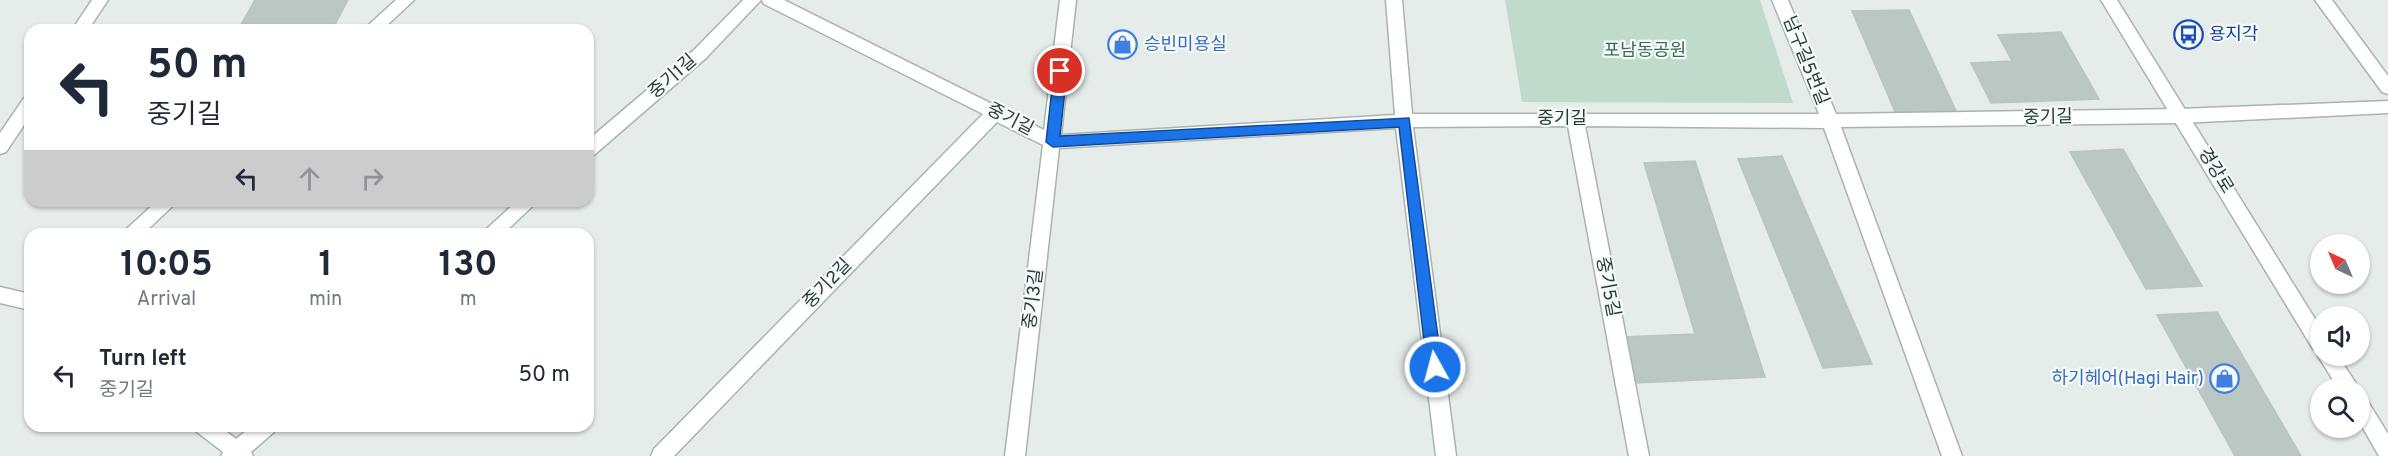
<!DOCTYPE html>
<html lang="en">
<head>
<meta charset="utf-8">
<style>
  :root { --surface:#fff; --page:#f2f2f3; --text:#1f2937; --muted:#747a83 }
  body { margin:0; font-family:Overpass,"Noto Sans KR",sans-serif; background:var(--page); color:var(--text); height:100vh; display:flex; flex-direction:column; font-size:22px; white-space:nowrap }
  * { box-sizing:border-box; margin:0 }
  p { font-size:20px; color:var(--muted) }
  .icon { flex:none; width:33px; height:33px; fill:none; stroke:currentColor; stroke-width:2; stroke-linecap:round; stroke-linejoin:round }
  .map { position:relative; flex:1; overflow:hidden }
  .drawer { position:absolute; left:24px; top:228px; width:570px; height:204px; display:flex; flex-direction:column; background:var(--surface); border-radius:18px; box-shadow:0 2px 4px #0004 }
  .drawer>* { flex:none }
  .banner { position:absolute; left:24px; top:24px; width:570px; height:183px; border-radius:18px; box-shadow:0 2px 4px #0004; background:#fff; color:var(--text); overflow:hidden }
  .needle { width:39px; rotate:316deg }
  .fabs { position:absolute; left:2310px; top:234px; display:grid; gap:12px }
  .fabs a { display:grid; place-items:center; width:60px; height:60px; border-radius:50%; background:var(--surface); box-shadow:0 2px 4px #0004; font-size:30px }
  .pin { position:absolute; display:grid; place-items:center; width:51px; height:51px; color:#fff; margin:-26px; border:3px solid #fff; border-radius:50%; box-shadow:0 2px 6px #0007 }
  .me { position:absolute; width:66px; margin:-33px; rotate:353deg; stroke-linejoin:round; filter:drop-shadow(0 0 4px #0008) }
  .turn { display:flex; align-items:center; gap:21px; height:126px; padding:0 24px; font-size:27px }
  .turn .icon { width:78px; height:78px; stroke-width:2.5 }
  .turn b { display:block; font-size:42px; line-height:51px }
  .lanes { display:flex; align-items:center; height:57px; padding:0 24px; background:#0003; justify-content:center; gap:30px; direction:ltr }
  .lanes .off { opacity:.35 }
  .eta { display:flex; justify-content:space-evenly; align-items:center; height:102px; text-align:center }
  .eta b { font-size:36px; font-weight:700; line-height:42px }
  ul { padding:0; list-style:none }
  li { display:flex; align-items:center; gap:18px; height:90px; padding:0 24px }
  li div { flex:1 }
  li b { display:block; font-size:22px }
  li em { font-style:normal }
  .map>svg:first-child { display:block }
</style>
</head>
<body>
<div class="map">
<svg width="2388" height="456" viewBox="0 0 2388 456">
  <rect width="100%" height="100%" fill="#e5ecea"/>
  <!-- green -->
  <path fill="#c0dbcb" d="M1505,0H1760L1793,103L1522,102Z"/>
  <!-- building -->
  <g fill="#bac7c3" stroke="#b8c5c2" stroke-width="1.5">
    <path d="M255,0H348L332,30L239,28Z"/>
    <path d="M1909,10L1957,113L1896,114L1852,11Z"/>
    <path d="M2061,32L2099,99L1991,103L1971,63L2012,61L1998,35Z"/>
    <path d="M2123,149L2202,286L2146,289L2070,152Z"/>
    <path d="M1782,156L1872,364L1823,368L1738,159Z"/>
    <path d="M1695,161L1765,377L1635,383L1623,337L1695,334L1644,163Z"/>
    <path d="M2217,312L2301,456H2235L2157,315Z"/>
  </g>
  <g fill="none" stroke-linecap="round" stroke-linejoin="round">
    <defs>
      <g id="minor">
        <path d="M396,0H414L382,30H363Z"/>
        <path d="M743,0H761L706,58L594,155L588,157V140L694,50Z"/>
        <path d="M762,0H784L1044,130L1060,0H1076L1061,135L1395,115L1386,0H1402L1412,114H1819L1772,0H1788L1836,114L2180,109L2388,101V113L2180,123L1841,127L1962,456H1942L1824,128L1585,126L1649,456H1629L1568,126L1413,127L1456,456H1436L1396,128L1059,148L1025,456H1005L1043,145L997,122L674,456H651L654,449L983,114L764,4Z"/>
        <path d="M2315,0H2332L2388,76V94L2382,92Z"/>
        <path d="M157,201H178L143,234H121Z"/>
        <path d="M517,201H538L503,234H481Z"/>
        <path d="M0,287L30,294V310L0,303Z"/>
        <path d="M194,426H219L236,439L252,426H277L274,432L251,452L253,456H221L223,452L197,432Z"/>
      </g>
      <g id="tertiary">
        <path d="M92,0H108L88,30H72Z"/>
        <path d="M2101,0H2117L2320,327V351L2313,349Z"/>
        <path d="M30,97V116L6,152L0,154V133L24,98Z"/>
        <path d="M2320,352V356H2338L2359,388H2338L2318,356Z"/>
        <path d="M2360,397L2367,400L2388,434V456H2379L2360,423Z"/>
      </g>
    </defs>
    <!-- minor casing -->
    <use href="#minor" stroke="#a8b4b1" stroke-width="3"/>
    <!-- tertiary casing -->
    <use href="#tertiary" stroke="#a8b4b1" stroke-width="3"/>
    <!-- minor -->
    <use href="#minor" fill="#fff" fill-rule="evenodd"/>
    <!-- tertiary -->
    <use href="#tertiary" fill="#fff" fill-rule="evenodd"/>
  </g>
  <!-- route -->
  <path fill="#1a73e8" stroke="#114b97" stroke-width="1.5" d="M1060,66L1067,71L1060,136L1409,118L1442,367L1440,371H1430L1427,367L1399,127L1053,147L1046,142L1054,71Z"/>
  <!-- icons -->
  <defs>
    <symbol id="bus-ring" viewBox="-11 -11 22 22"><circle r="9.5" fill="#f5f9f8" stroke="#1a4fb4" stroke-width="1.5"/><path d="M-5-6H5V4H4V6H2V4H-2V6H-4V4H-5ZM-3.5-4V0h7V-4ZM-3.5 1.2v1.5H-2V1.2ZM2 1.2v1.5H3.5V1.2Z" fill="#1a4fb4"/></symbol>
    <symbol id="shop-ring" viewBox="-11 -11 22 22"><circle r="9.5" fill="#f5f9f8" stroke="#3f7fe0" stroke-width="1.5"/><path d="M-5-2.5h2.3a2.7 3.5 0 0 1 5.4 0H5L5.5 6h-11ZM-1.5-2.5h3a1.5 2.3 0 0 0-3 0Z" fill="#3f7fe0"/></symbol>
  </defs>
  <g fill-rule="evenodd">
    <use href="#bus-ring" x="2172" y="18" width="33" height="33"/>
    <use href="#shop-ring" x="1106" y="28" width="33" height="33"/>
    <use href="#shop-ring" x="2208" y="362" width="33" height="33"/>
  </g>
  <g text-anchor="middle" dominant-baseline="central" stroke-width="4.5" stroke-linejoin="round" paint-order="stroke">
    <!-- transit labels -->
    <g font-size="18" fill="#164399" stroke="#f5f9f8" text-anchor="start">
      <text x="2209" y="35">용지각</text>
    </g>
    <!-- shop labels -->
    <g font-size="18" fill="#366cbe" stroke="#f5f9f8" text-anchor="start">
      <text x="1144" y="45">승빈미용실</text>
      <text x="2204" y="379" text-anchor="end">하기헤어(Hagi Hair)</text>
    </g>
    <!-- park labels -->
    <g font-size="18" fill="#356f53" stroke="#f5f9f8">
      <text x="1645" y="51">포남동공원</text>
    </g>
    <!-- street labels -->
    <g font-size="18" fill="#263c39" stroke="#f5f9f8">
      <text transform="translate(1805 61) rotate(68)">남구길5번길</text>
      <text transform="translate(673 77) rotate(-41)">중기1길</text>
      <text transform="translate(2048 118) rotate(-1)">중기길</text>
      <text x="1562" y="119">중기길</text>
      <text transform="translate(1010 120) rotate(27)">중기길</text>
      <text transform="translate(2215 171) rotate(58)">경강로</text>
      <text transform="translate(828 284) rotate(-46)">중기2길</text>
      <text transform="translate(1607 287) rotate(79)">중기5길</text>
      <text transform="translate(1034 299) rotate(-83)">중기3길</text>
    </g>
  </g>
</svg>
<div class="fabs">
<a><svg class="needle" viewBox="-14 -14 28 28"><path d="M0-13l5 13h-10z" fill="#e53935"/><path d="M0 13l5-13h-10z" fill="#747a83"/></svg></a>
<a><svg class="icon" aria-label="sound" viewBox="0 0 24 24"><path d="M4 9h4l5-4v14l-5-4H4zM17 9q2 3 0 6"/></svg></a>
<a><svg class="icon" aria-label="search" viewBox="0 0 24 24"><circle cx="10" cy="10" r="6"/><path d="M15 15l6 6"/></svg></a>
</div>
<div class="pin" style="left:1060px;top:71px;background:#d93025"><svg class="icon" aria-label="arrive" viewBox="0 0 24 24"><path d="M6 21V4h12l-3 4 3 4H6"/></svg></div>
<svg class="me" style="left:1435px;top:367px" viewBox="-20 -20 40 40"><circle r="17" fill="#1a73e8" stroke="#fff" stroke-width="3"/><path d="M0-11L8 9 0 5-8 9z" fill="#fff"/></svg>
<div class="banner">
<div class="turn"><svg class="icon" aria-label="left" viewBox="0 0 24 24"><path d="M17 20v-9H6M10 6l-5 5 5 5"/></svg><div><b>50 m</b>중기길</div></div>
<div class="lanes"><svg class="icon" aria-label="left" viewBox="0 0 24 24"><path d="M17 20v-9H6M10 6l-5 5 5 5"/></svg><svg class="icon off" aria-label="ahead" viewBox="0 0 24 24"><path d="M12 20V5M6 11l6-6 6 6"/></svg><svg class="icon off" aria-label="right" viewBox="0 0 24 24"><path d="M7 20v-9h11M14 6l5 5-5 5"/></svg></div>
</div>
<section class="drawer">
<div class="eta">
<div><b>10:05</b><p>Arrival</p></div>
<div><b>1</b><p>min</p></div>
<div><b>130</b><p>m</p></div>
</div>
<ul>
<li><svg class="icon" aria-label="left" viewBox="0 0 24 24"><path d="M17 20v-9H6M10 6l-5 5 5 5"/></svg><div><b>Turn left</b><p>중기길</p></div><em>50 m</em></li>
</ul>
</section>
</div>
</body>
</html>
